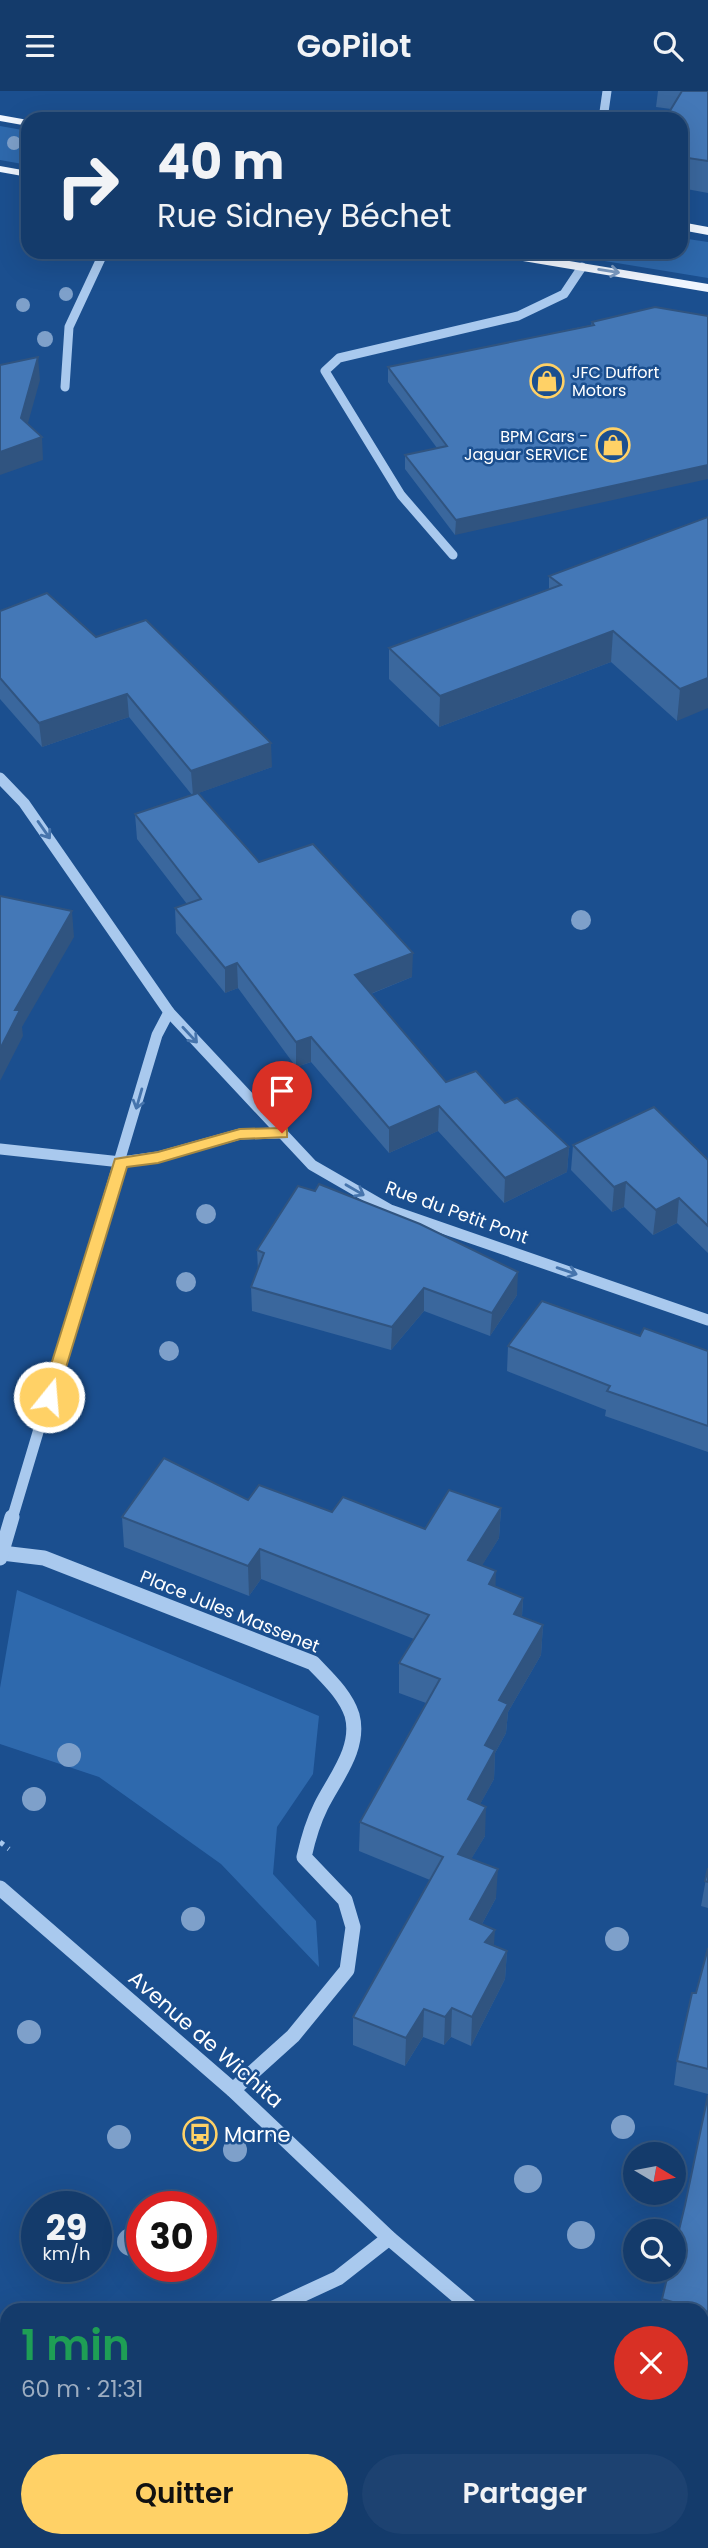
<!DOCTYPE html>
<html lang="fr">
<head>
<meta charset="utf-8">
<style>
  :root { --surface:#143b6b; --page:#1d4271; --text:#f1f3f6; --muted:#9dadc1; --line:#33557e; --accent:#ffd166 }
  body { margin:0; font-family:Poppins,sans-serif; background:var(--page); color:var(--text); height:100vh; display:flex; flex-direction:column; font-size:26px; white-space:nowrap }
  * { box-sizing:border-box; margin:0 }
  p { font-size:23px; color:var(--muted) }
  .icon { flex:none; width:38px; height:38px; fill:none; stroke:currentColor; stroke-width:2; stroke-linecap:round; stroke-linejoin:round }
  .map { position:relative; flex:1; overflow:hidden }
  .side { position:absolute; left:0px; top:2212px; width:709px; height:245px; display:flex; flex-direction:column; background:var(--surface); border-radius:21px 21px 0 0; box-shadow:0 7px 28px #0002,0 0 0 2px var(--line) }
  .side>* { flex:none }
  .top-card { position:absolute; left:21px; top:21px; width:667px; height:147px; border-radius:21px; box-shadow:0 7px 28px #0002,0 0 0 2px var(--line); background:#143b6b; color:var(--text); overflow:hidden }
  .needle { width:46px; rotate:100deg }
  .fabs { position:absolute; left:623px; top:2051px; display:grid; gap:14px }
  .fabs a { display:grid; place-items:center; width:63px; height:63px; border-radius:50%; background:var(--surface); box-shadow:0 7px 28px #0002,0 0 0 2px var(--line); font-size:35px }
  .speed { position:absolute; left:21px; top:2100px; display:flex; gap:14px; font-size:35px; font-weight:700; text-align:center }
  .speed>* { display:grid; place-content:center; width:91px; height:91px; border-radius:50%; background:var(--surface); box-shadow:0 7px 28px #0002,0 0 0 2px var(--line); line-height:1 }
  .speed small { font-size:18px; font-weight:400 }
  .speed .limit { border:10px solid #d22; background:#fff; color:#111 }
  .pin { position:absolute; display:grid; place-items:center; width:60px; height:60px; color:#fff; margin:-72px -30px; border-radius:50% 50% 50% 0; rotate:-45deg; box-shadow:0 0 7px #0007 }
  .pin .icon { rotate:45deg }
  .me { position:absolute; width:77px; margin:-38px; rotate:17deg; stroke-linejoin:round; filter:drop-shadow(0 0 5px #0008) }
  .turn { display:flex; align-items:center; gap:24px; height:147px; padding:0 21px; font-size:32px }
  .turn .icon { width:91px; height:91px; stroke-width:2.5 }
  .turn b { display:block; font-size:49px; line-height:60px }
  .round { display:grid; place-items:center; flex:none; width:74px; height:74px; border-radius:37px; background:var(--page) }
  .summary { display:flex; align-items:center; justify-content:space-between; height:119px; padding:0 21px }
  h1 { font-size:42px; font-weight:600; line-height:52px; color:#1e9e55 }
  .action { display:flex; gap:14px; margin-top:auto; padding:14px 21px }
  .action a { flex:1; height:80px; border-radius:42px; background:var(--accent); color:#111; font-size:28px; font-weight:600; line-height:80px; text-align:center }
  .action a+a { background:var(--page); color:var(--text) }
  header { display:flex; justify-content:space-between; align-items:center; height:91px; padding:0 21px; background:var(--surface); font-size:32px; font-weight:600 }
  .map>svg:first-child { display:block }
</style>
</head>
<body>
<header><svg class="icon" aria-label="menu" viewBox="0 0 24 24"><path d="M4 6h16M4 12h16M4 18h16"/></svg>GoPilot<svg class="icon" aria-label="search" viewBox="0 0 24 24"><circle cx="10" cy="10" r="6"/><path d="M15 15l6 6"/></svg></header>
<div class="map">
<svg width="708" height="2457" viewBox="0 0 708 2457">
  <rect width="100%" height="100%" fill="#1b4f8f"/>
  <!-- green -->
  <g fill="#2e69ad">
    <path d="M0,35L28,40V74L0,69Z"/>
    <path d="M681,147L708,151V187L550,161H681Z"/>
    <path d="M17,1499L319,1625L313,1683L277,1736L273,1783L316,1830L319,1876L221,1773L99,1686L0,1653V1597Z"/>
  </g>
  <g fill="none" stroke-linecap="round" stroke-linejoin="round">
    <!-- path -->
    <path stroke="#a9c9ee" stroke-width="5" stroke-dasharray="4.5 6" stroke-linecap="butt" d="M0,1751L9,1758"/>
    <!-- minor-far2 -->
    <g stroke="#a9c9ee" stroke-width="9">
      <path d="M603,28L607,0"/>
      <path d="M65,296L69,236L104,161"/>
      <path d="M453,464L401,404L325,280L339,267L518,225L564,203L582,176"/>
    </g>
    <!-- minor-far1 -->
    <g stroke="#a9c9ee" stroke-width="11">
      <path d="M0,687L24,712L169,921L312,1074L390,1119L708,1229"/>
      <path d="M0,1058L121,1071L158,1066L240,1043L282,1042"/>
      <path d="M12,1428L157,944L169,921"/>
    </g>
    <!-- minor -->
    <g stroke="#a9c9ee" stroke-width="15">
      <path d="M2,1462L44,1467L313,1572C328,1588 345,1603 352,1624C361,1657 335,1687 321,1715C313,1731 308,1748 304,1766L345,1809L353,1836L347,1879L293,1945L233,1999"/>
      <path d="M0,1467L12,1426"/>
      <path d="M0,1797L233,1999L389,2147L474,2219"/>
      <path d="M269,2219L338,2187L389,2147"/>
      <path d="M0,2344L7,2340"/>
      <path d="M702,2409L708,2415"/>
    </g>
    <!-- major -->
    <g fill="#f0f6ff" fill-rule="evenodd">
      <path d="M0,24L28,29V35L0,30Z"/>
      <path d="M0,75L28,80V86L0,81Z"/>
      <path d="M681,131L708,136V144L681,139Z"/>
      <path d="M487,161H515L708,193V201L493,165Z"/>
    </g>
  </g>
  <!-- trees -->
  <g fill="#7ea0ca">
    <circle cx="14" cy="52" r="7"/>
    <circle cx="66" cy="203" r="7"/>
    <circle cx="23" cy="214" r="7"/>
    <circle cx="45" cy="248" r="8"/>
    <circle cx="581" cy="829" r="10"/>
    <circle cx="206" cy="1123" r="10"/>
    <circle cx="186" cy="1191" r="10"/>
    <circle cx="169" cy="1260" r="10"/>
    <circle cx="69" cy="1664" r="12"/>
    <circle cx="34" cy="1708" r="12"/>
    <circle cx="193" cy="1828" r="12"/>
    <circle cx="617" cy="1848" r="12"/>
    <circle cx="29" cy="1941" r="12"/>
    <circle cx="623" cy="2036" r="12"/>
    <circle cx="119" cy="2046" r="12"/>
    <circle cx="235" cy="2059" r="12"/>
    <circle cx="528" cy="2088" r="14"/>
    <circle cx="581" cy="2144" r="14"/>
    <circle cx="131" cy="2151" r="14"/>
  </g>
  <!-- wall -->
  <g fill="#3a679d">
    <path d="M658,0H708V102L681,97V28L671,18L656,16Z"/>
    <path d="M655,216L455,444L405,378V364L437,357L388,291V276L591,234L592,231Z"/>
    <path d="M708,426L677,630L611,571L439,636L389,588V557L549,499V485Z"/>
    <path d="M0,520L96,546L272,676L198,702L259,771L412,886L371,903L446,991L505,1012L569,1056L567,1081L504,1112L438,1040L389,1062L311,971L296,976L238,897L225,902L176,842L175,817L187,813L137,748L135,723L192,704L129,626L42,656L0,608Z"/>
    <path d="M573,1054L708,1069V1162L677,1132L653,1144L624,1116L612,1121L571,1079Z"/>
    <path d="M257,1159L517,1204L490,1245L424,1220L391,1259L252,1220L251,1196L258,1179Z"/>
    <path d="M508,1255L708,1260V1361L605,1325L606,1319L507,1280Z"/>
    <path d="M248,1409L332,1421L425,1438L501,1417L499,1447L482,1474L496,1496L523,1507L522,1526L543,1534L541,1564L508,1621L506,1642L495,1662L494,1688L480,1713L485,1745L471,1768L496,1807L482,1833L494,1854L507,1860L505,1888L471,1955L451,1946L444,1954L423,1946L405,1975L353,1954V1926L430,1789L359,1760L360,1731L426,1612L399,1602V1572L414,1548L261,1488L249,1505L124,1456L122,1426Z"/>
    <path d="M708,1777V1817L701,1815Z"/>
    <path d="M708,1857V2003L674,1994L677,1970Z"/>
    <path d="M708,2004V2245L702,2243V2219H660L662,2208L685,2114Z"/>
    <path d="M7,2416V2450H309L303,2454L274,2456L271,2457H0L7,2428L4,2417Z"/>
    <path d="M451,2450H650L648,2457H461Z"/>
  </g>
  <!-- shaded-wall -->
  <g fill="#305480">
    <path d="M38,266L40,289L23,350L21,327Z"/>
    <path d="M42,346L43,369L0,384V361Z"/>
    <path d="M708,374V388L455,444L456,429Z"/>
    <path d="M613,540L611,571L439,636L440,605Z"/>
    <path d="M708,587V617L677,630L680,598Z"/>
    <path d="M127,603L129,626L42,656L39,632Z"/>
    <path d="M271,652L272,676L193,704L191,680Z"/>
    <path d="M72,820L74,846L22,936L23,945L0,990V958L15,919Z"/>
    <path d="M413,862L412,886L355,909V884Z"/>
    <path d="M237,872L238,897L225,902V877Z"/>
    <path d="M311,946V971L296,976V951Z"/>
    <path d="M439,1015L438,1040L389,1062V1037Z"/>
    <path d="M569,1056L567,1081L504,1112L505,1087Z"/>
    <path d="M626,1091L624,1116L612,1121L614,1096Z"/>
    <path d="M679,1107L677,1132L653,1144L656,1119Z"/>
    <path d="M518,1181L517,1204L490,1245L492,1222Z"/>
    <path d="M424,1197V1220L391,1259L392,1236Z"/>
    <path d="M501,1417L499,1447L467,1499L468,1469Z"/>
    <path d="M260,1458L261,1488L249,1505L248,1475Z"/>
    <path d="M496,1480L495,1510L489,1493Z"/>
    <path d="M523,1507L521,1537L514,1523Z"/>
    <path d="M543,1534L541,1564L508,1621L506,1642L495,1662L494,1688L467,1737L468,1708L499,1609Z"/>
    <path d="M486,1716L485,1745L457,1792L458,1763Z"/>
    <path d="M498,1778L496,1807L469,1857L470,1828Z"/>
    <path d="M495,1839L493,1868L485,1851Z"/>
    <path d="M507,1860L505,1888L471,1955L472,1926Z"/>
    <path d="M452,1917L451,1946L444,1954L445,1926Z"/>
    <path d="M424,1918L423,1946L405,1975L406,1947Z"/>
    <path d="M226,2450H273L274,2456L271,2457H209Z"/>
    <path d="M644,2450H650L648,2457H639L640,2454Z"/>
  </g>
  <!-- building -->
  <g fill="#4478b7" stroke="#305480" stroke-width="2">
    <path d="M682,0H708V70L681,66V28H665Z"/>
    <path d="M655,216L708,225V374L456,429L405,364L447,355L388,276L594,234L592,231Z"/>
    <path d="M38,266L21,327L42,346L0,361V274Z"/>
    <path d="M708,426V587L680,598L613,540L440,605L389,557L561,494L549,485Z"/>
    <path d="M47,502L96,546L146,529L271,652L191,680L127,603L39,632L0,587V520Z"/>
    <path d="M198,702L259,771L313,753L413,862L355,884L446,991L476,980L505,1012L517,1007L569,1056L505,1087L439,1015L389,1037L311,946L296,951L237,872L225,877L175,817L201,808L135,723Z"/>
    <path d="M0,805L72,820L15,919H20L0,958Z"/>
    <path d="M654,1016L708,1069V1135L679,1107L656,1119L626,1091L614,1096L573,1054Z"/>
    <path d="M319,1093L420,1133L518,1181L492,1222L424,1197L392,1236L251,1196L264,1162L257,1159L298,1095L315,1100Z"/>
    <path d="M542,1210L640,1245L644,1237L708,1260V1335L607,1300L610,1295L508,1255Z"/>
    <path d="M164,1367L248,1409L259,1394L332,1421L343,1406L425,1438L449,1399L501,1417L468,1469L496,1480L489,1493L523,1507L514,1523L543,1534L499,1609L508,1613L485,1654L495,1659L468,1708L486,1716L458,1763L498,1778L470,1828L495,1839L485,1851L507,1860L472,1926L452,1917L445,1926L424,1918L406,1947L353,1926L443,1766L360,1731L440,1588L399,1572L429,1524L260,1458L248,1475L122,1426Z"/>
    <path d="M708,1777V1791L705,1790Z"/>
    <path d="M708,1857V1978L677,1970L692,1902H696Z"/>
    <path d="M708,2004V2221L662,2208L669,2179H674V2160L685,2114Z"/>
    <path d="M7,2428V2450H226L209,2457H0V2432Z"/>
    <path d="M487,2450H644L640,2454L643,2457H497Z"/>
  </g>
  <!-- one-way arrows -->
  <defs><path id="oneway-shaft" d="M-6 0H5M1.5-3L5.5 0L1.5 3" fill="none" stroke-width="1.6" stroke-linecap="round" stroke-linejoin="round" transform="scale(1.75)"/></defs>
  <use stroke="#7b9ac1" href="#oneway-shaft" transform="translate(609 180) rotate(9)"/>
  <g stroke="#4674ac">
    <use href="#oneway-shaft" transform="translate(44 739) rotate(55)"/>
    <use href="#oneway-shaft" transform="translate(190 944) rotate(47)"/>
    <use href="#oneway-shaft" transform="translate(139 1008) rotate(106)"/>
    <use href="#oneway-shaft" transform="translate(355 1099) rotate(30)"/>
    <use href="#oneway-shaft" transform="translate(567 1180) rotate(19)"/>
  </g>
  <!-- route -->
  <path fill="#ffd166" stroke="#a68842" stroke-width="2" d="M282,1037L287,1038V1046L240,1048L158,1072L127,1076L57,1306L49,1312L44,1310L41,1306L115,1068L158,1061L240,1038Z"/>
  <!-- icons -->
  <defs>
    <symbol id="shop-ring" viewBox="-11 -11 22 22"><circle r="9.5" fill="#1b4f8f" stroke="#ffd166" stroke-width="1.5"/><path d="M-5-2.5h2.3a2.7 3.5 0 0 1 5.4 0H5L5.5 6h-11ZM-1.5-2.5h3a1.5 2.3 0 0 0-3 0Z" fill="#ffd166"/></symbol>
    <symbol id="bus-ring" viewBox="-11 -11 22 22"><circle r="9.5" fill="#1b4f8f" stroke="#ffd166" stroke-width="1.5"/><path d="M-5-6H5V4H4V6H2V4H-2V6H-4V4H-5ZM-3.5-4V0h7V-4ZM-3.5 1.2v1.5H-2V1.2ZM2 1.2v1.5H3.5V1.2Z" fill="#ffd166"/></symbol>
  </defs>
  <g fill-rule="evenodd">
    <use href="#shop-ring" x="528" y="271" width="38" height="38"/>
    <use href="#shop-ring" x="594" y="335" width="38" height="38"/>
    <use href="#bus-ring" x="181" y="2024" width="38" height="38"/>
  </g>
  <g text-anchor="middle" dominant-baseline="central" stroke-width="5" stroke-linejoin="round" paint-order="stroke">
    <!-- far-poi labels -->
    <g font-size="16" fill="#fff" stroke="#1b4f8f" text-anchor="start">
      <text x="572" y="281">JFC Duffort<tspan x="572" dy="18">Motors</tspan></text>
      <text x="588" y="345" text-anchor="end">BPM Cars -<tspan x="588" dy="18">Jaguar SERVICE</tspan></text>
    </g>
    <!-- street labels -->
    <g font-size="18" fill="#fff" stroke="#1b4f8f">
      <text transform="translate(457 1121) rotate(20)">Rue du Petit Pont</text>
      <text transform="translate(230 1520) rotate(22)">Place Jules Massenet</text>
    </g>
    <!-- near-street labels -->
    <g font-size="21" fill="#fff" stroke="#1b4f8f">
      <text transform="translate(206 1948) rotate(41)">Avenue de Wichita</text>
    </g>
    <!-- near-poi labels -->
    <g font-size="21" fill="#fff" stroke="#1b4f8f" text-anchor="start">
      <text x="224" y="2043">Marne</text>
    </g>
  </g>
</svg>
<div class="fabs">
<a><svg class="needle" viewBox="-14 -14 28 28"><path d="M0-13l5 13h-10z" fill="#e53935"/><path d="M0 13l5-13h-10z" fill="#9dadc1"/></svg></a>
<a><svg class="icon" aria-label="search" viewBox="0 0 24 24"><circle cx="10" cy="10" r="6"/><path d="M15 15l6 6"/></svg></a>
</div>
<div class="speed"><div>29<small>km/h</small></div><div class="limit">30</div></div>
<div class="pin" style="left:282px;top:1042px;background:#d93025"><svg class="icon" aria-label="arrive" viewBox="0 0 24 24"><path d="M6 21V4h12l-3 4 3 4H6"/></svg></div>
<svg class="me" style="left:49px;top:1306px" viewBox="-20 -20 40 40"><circle r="17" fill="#ffd166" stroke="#fff" stroke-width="3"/><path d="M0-11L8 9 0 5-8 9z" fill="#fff"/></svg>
<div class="top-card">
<div class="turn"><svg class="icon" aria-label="right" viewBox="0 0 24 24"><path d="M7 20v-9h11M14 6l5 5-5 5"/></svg><div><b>40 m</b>Rue Sidney Béchet</div></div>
</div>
<section class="side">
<div class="summary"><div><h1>1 min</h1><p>60 m · 21:31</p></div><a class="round" style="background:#d93025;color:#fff"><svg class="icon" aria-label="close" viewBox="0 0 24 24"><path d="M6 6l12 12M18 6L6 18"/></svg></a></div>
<div class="action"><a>Quitter</a><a>Partager</a></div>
</section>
</div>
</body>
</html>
